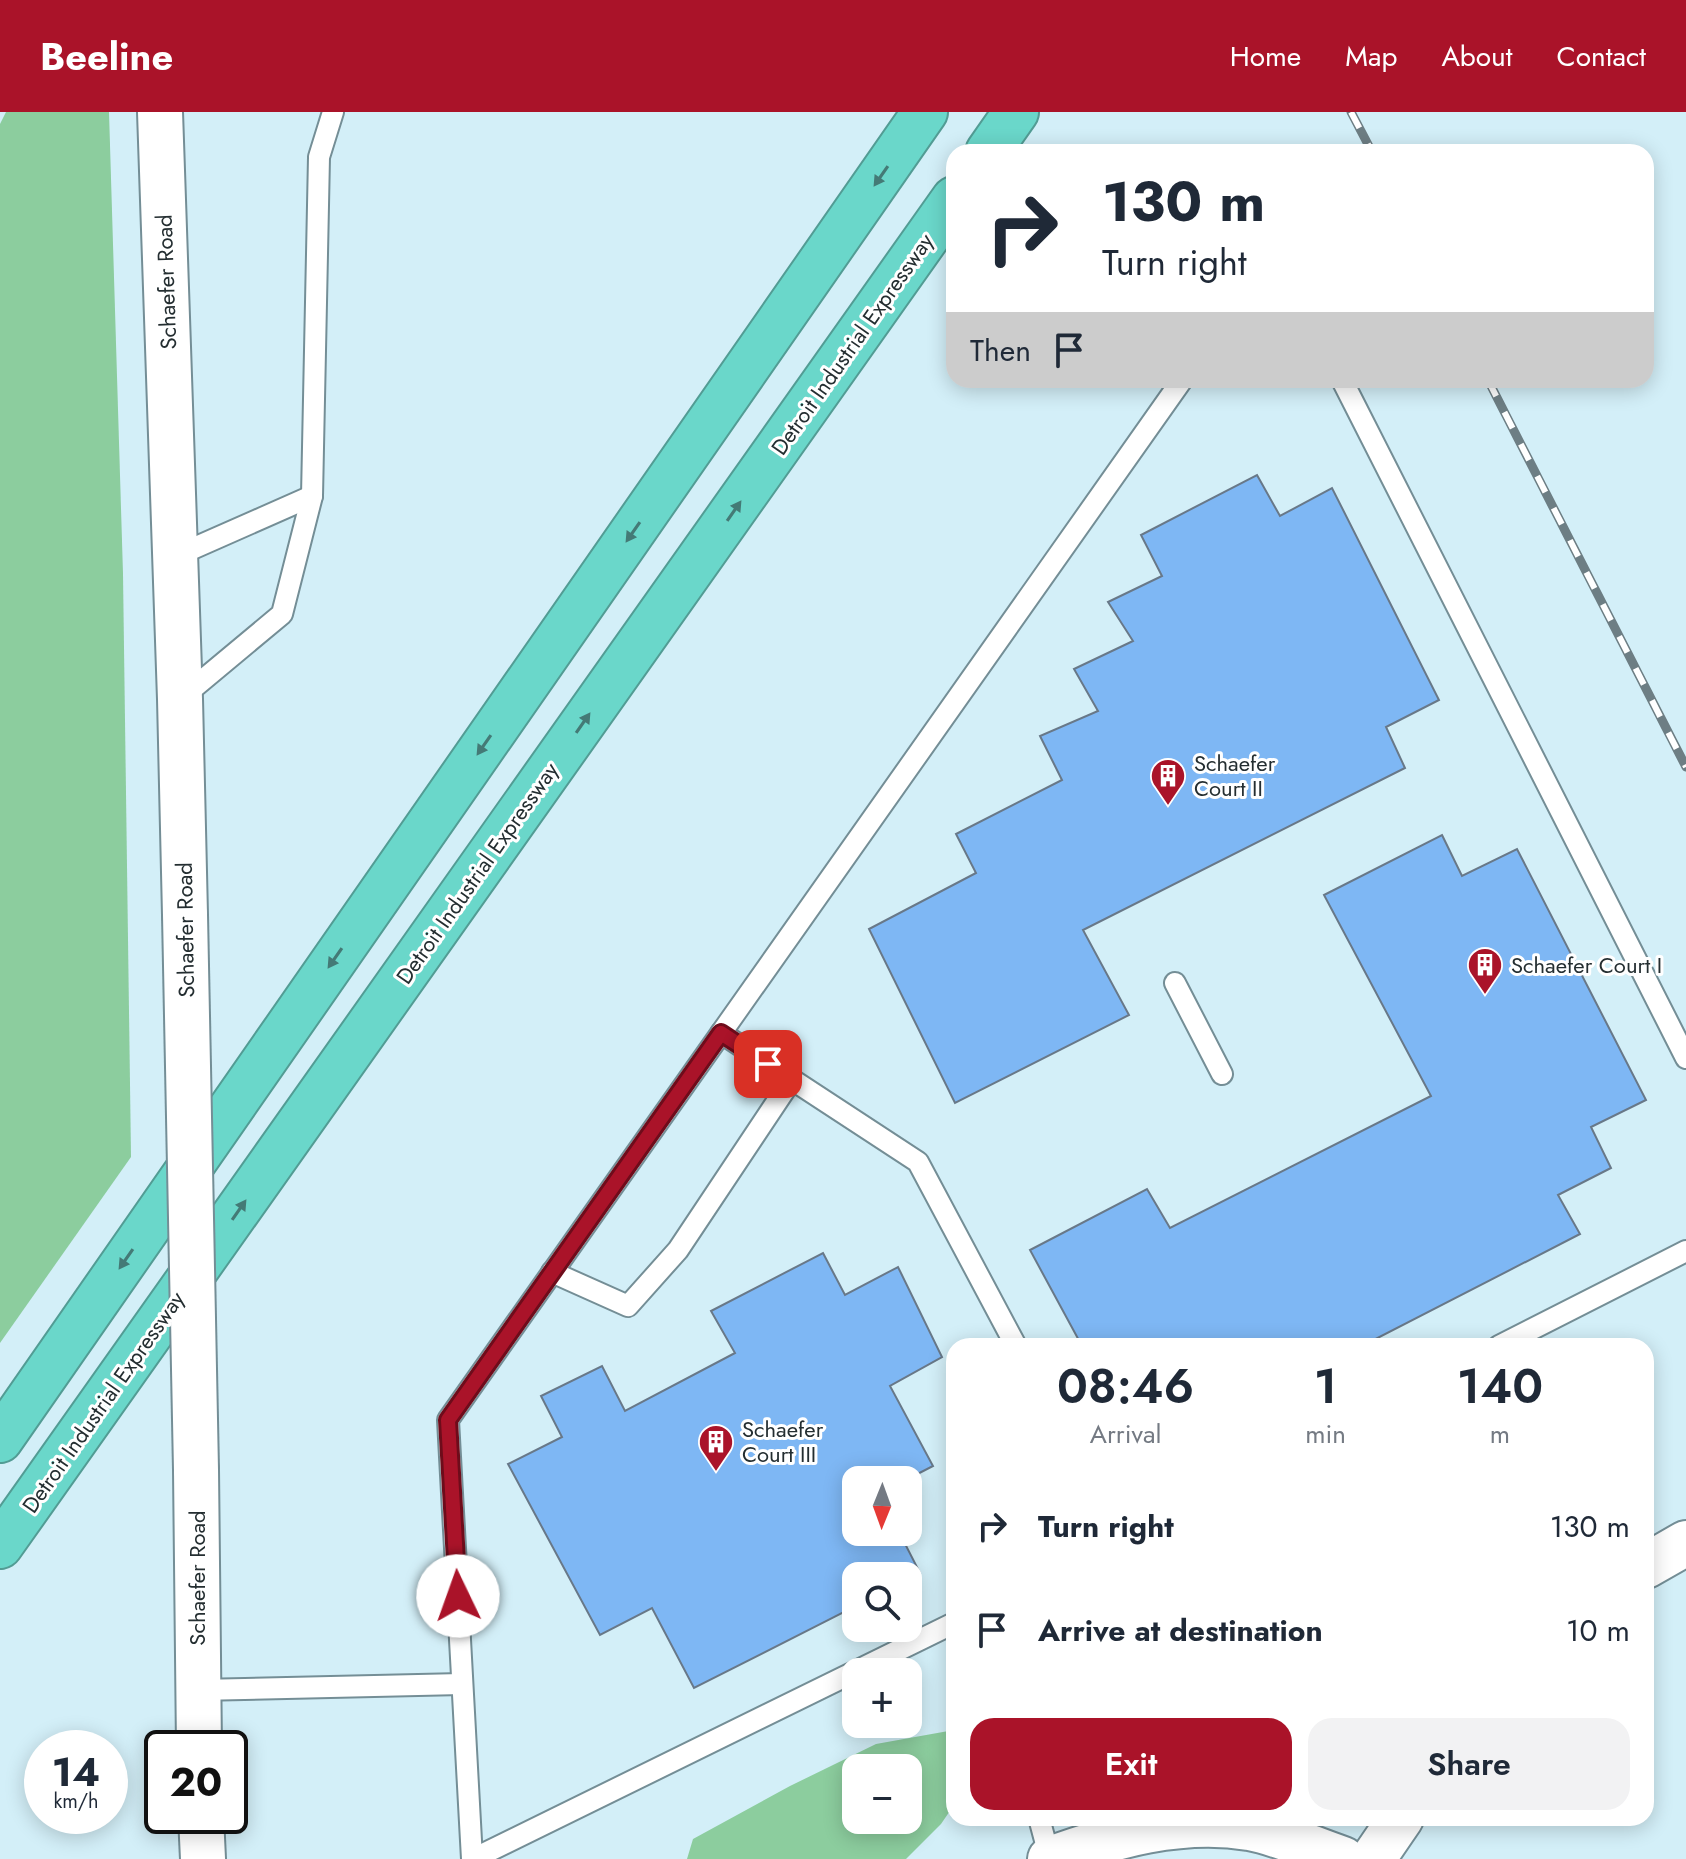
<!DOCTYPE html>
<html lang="en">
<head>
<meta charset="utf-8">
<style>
  :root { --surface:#fff; --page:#f2f2f3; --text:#1f2937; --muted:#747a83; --accent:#aa1329 }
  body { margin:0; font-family:Jost,sans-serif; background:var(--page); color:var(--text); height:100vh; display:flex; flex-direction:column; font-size:30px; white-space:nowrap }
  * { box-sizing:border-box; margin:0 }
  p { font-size:26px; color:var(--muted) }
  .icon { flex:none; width:44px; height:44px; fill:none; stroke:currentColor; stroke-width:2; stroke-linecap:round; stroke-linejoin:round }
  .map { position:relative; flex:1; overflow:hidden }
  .details { position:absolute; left:946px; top:1226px; width:708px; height:488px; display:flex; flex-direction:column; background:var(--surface); border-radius:24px; box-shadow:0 4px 20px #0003 }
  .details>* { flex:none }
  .banner { position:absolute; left:946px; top:32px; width:708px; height:244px; border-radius:24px; box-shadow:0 4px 20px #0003; background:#fff; color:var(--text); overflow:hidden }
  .needle { width:52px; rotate:181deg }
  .fabs { position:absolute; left:842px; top:1354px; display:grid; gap:16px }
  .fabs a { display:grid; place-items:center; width:80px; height:80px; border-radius:16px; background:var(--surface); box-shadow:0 4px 20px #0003; font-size:40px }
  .speed { position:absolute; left:24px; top:1618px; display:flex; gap:16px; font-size:40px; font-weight:700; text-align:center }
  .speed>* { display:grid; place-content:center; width:104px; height:104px; border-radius:50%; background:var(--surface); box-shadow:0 4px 20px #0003; line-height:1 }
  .speed small { font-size:20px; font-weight:400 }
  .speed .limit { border:4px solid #111; border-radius:12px; background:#fff; color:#111 }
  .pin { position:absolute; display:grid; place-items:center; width:68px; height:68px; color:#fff; margin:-34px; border-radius:16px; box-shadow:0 4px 12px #0006 }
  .me { position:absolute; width:88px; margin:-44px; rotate:357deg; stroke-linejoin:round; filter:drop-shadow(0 0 6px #0008) }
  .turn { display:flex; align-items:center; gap:28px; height:168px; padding:0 24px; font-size:36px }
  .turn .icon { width:104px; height:104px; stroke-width:2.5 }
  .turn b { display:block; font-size:56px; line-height:68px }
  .then { display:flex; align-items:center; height:76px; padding:0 24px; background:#0003; gap:16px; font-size:30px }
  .eta { display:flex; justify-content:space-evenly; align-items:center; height:136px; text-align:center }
  .eta b { font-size:48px; font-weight:600; line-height:56px }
  .primary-button { display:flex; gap:16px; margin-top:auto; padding:16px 24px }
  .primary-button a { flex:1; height:92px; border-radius:24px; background:var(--accent); color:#fff; font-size:32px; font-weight:600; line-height:92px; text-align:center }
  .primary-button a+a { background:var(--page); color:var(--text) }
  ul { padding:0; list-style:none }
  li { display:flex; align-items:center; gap:24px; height:104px; padding:0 24px }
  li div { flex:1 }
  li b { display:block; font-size:30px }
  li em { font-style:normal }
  header { display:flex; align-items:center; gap:48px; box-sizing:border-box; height:112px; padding:0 40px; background:var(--accent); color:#fff }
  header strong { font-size:38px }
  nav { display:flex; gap:44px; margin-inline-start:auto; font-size:28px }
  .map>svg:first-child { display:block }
</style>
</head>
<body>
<header>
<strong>Beeline</strong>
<nav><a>Home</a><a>Map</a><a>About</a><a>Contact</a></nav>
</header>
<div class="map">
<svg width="1686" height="1747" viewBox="0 0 1686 1747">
  <rect width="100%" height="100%" fill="#d3eff8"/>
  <!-- green -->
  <g fill="#8ccd9e" fill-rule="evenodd">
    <path d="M6,0H109L123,462L131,1045L0,1231V12Z"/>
    <path d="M954,1618V1693L941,1712L906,1747H687L693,1727L790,1674L876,1632ZM856,1656H908V1708H856Z"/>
  </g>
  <!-- building -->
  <g fill="#7eb7f4" stroke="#687888" stroke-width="2">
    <path d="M1257,363L1280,404L1332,376L1439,588L1386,615L1405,656L1083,818L1129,903L955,991L869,817L976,761L956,722L1062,668L1040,624L1098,599L1074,557L1133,529L1108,490L1162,464L1141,423Z"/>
    <path d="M1442,723L1462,764L1517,737L1646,988L1591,1015L1611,1056L1558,1083L1580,1122L1362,1234H1082L1030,1138L1147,1077L1170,1116L1431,984L1324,783Z"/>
    <path d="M823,1141L845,1183L898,1155L942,1245L890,1274L933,1354L906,1368H856V1420H899L920,1461L908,1467V1464H856V1494L694,1576L652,1496L600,1523L508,1352L562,1325L541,1284L602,1254L625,1299L735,1241L711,1199Z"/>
  </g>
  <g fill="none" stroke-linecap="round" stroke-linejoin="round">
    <defs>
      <g id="service">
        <path d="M1342,268L1686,946"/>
        <path d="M176,444L312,384"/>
        <path d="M180,587L282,502L312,384L319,45L333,0"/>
        <path d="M1175,871L1222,962"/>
        <path d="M721,921L918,1050L1016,1234"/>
        <path d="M552,1160L628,1194L678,1138L792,967"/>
        <path d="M1499,1234L1686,1139"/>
        <path d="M198,1578L462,1572"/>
        <path d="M1039,1706L1050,1747"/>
        <path d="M472,1747L448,1308L1182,268"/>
        <path d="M473,1747L954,1511"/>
      </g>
      <g id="secondary">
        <path d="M160,0L180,587L185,803"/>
        <path d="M196,1358L199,1636"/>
        <path d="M1646,1454L1686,1431"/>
        <path d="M201,1704L203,1747"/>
        <path d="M1050,1747C1113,1724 1181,1705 1249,1716C1281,1722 1313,1737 1343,1747"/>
        <path d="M1373,1747L1401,1706"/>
      </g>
      <g id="motorway">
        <path d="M988,40L1016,0"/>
        <path d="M0,1328L925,0"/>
        <path d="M0,1434L954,87"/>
      </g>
    </defs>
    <!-- service casing -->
    <use href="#service" stroke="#748e96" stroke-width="24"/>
    <!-- secondary casing -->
    <use href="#secondary" stroke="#748e96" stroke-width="48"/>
    <!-- motorway casing -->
    <use href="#motorway" stroke="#529c94" stroke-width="48"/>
    <!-- service -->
    <use href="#service" stroke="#fff" stroke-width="20"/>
    <!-- secondary -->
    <use href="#secondary" stroke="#fff" stroke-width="44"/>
    <!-- motorway -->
    <use href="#motorway" stroke="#6ad7ca" stroke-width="44"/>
    <defs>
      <g id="rail">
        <path d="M1351,0L1372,40"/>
        <path d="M1488,268L1686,655"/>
      </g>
    </defs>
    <!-- rail casing -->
    <use href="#rail" stroke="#6d7e84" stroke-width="9"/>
    <!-- rail -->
    <use href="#rail" stroke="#fff" stroke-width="6" stroke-dasharray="18" stroke-linecap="butt"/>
    <defs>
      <path id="secondary-bridge" d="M185,803L196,1358"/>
    </defs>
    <!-- secondary-bridge casing -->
    <use href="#secondary-bridge" stroke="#748e96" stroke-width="48" stroke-linecap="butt"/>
    <!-- secondary-bridge -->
    <use href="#secondary-bridge" stroke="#fff" stroke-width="44"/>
  </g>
  <!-- one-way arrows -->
  <defs><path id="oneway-solid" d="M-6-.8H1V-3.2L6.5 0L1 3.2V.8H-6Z" transform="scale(2)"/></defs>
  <g fill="#447a76">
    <use href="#oneway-solid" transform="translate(881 64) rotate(125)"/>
    <use href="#oneway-solid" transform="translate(734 399) rotate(-55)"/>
    <use href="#oneway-solid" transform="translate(633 420) rotate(125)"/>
    <use href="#oneway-solid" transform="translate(583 611) rotate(-55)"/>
    <use href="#oneway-solid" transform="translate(484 633) rotate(125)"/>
    <use href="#oneway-solid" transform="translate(335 846) rotate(125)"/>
    <use href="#oneway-solid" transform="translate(239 1098) rotate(-55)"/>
    <use href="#oneway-solid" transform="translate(126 1147) rotate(125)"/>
  </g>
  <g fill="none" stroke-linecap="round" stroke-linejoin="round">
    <defs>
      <path id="route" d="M458,1484L448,1308L721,921L768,952"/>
    </defs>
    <!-- route casing -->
    <use href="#route" stroke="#6e0c1b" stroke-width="20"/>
    <!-- route -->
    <use href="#route" stroke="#aa1329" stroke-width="14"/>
  </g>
  <!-- icons -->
  <defs>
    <symbol id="building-pin" viewBox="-11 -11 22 30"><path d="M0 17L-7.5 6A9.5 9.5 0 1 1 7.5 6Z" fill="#aa1329" stroke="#fff"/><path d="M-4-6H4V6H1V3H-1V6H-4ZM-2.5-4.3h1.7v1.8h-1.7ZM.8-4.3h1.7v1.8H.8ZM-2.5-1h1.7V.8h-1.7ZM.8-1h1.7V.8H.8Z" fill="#fff"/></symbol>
  </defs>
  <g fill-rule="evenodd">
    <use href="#building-pin" x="1148" y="644" width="40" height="54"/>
    <use href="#building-pin" x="1465" y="833" width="40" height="54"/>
    <use href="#building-pin" x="696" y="1310" width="40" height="54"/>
  </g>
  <g text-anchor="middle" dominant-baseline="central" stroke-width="6" stroke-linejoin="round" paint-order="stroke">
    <!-- street labels -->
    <g font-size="22" fill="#242e31" stroke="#fff">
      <text transform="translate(166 170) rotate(-92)">Schaefer Road</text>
      <text transform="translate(852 232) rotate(-55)">Detroit Industrial Expressway</text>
      <text transform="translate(477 761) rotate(-55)">Detroit Industrial Expressway</text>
      <text transform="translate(185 818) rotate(-91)">Schaefer Road</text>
      <text transform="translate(103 1290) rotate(-55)">Detroit Industrial Expressway</text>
      <text transform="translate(197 1466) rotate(-90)">Schaefer Road</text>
    </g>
    <!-- poi labels -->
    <g font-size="22" fill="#242e31" stroke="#fff" text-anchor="start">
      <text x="1194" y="651">Schaefer<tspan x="1194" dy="25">Court II</tspan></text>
      <text x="1511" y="853">Schaefer Court I</text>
      <text x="742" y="1317">Schaefer<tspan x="742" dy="25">Court III</tspan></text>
    </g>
  </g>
</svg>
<div class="fabs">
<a><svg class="needle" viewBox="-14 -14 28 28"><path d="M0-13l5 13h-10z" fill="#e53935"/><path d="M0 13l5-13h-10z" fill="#747a83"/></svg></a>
<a><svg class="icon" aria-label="search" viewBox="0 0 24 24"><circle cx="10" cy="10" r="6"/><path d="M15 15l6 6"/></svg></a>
<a>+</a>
<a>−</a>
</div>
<div class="speed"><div>14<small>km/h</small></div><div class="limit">20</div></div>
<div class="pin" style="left:768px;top:952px;background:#d93025"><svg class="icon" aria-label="arrive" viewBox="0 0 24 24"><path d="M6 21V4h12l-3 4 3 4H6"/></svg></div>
<svg class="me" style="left:458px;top:1484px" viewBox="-20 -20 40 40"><circle r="19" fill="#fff"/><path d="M0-13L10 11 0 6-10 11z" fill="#aa1329"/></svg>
<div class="banner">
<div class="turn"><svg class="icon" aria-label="right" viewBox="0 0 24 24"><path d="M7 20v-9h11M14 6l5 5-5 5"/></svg><div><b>130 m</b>Turn right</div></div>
<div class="then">Then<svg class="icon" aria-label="arrive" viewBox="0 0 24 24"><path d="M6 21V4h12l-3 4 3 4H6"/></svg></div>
</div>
<section class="details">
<div class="eta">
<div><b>08:46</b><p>Arrival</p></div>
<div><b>1</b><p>min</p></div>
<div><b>140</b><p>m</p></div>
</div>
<ul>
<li><svg class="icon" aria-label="right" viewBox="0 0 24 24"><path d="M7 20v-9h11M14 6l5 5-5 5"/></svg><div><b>Turn right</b></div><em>130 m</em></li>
<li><svg class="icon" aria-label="arrive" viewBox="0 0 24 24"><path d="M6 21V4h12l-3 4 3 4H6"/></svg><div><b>Arrive at destination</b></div><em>10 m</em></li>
</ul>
<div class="primary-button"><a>Exit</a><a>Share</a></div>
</section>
</div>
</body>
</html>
